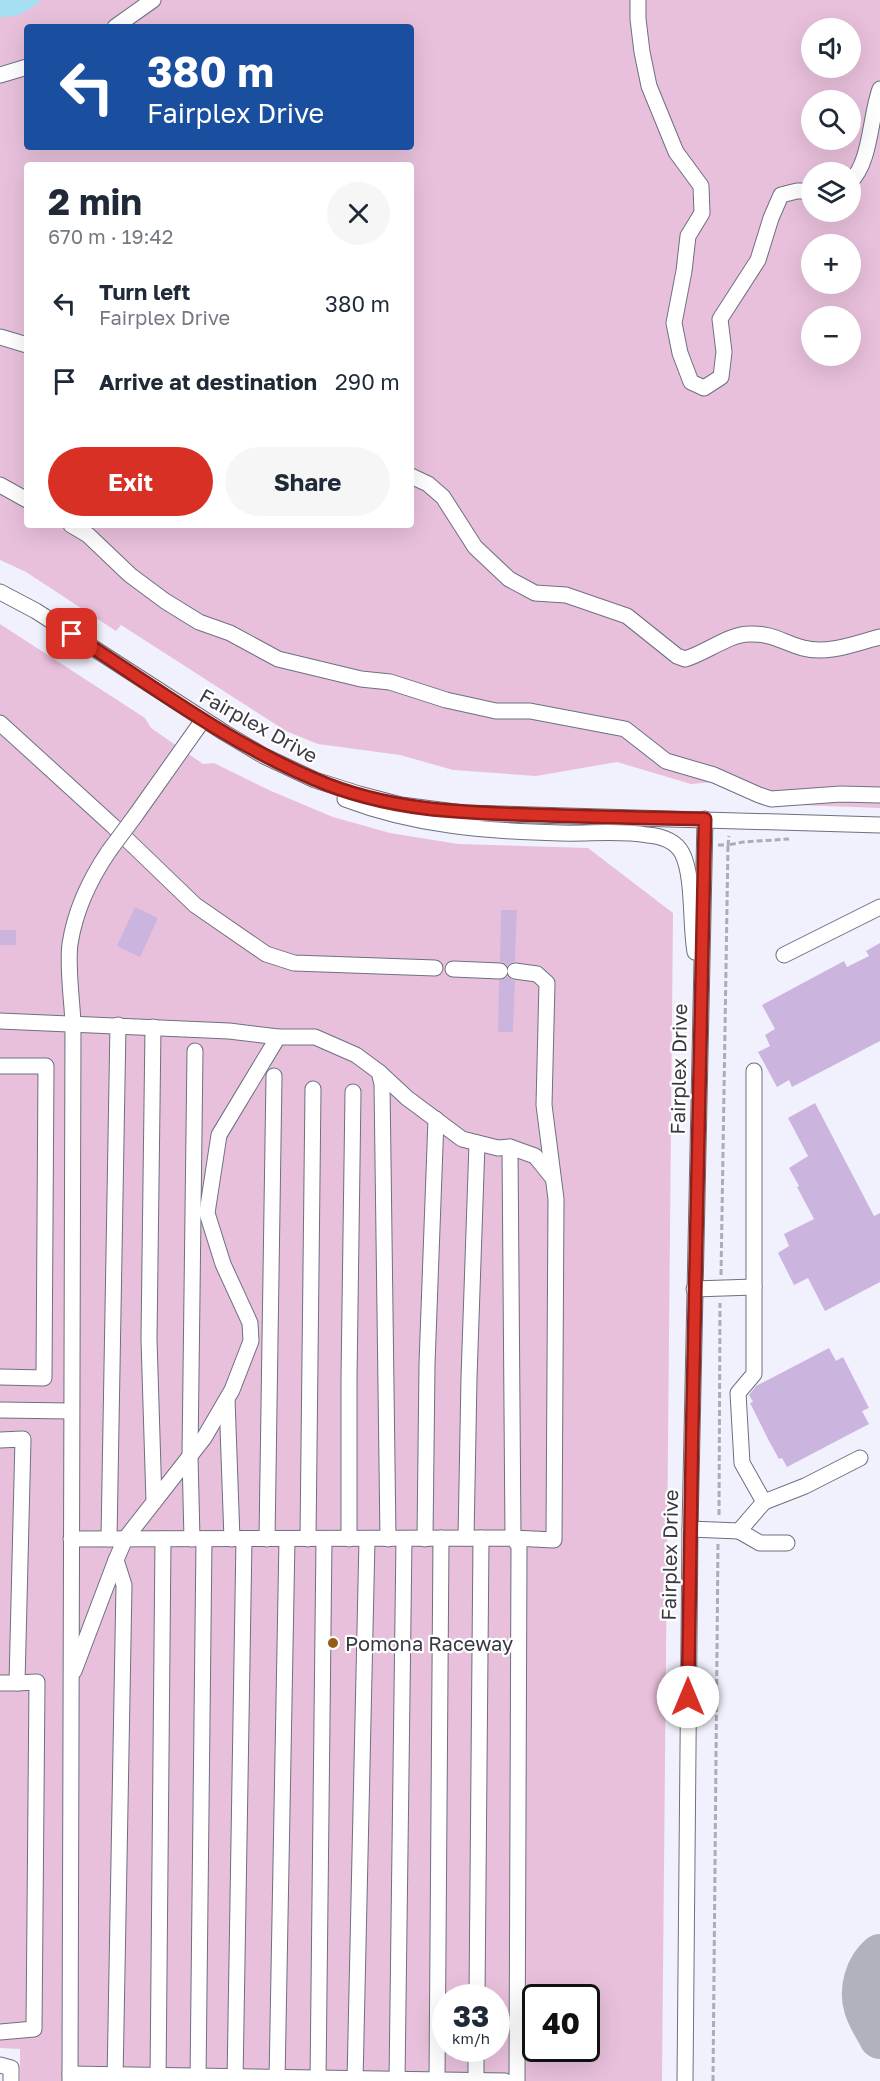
<!DOCTYPE html>
<html lang="en">
<head>
<meta charset="utf-8">
<style>
  :root { --surface:#fff; --page:#f6f6f7; --text:#1f2937; --muted:#747a83; --accent:#d93025 }
  body { margin:0; font-family:"Golos Text",sans-serif; background:var(--page); color:var(--text); height:100vh; display:flex; flex-direction:column; font-size:22px; white-space:nowrap }
  * { box-sizing:border-box; margin:0 }
  p { font-size:20px; color:var(--muted) }
  .icon { flex:none; width:33px; height:33px; fill:none; stroke:currentColor; stroke-width:2; stroke-linecap:round; stroke-linejoin:round }
  .map { position:relative; flex:1; overflow:hidden }
  .sheet { position:absolute; left:24px; top:162px; width:390px; height:366px; display:flex; flex-direction:column; background:var(--surface); border-radius:6px; box-shadow:0 6px 24px #0002 }
  .sheet>* { flex:none }
  .guide { position:absolute; left:24px; top:24px; width:390px; height:126px; border-radius:6px; box-shadow:0 6px 24px #0002; background:#1a4fa0; color:#fff; overflow:hidden }
  .fabs { position:absolute; left:801px; top:18px; display:grid; gap:12px }
  .fabs a { display:grid; place-items:center; width:60px; height:60px; border-radius:50%; background:var(--surface); box-shadow:0 6px 24px #0002; font-size:30px }
  .speed { position:absolute; left:432px; top:1984px; display:flex; gap:12px; font-size:30px; font-weight:700; text-align:center }
  .speed>* { display:grid; place-content:center; width:78px; height:78px; border-radius:50%; background:var(--surface); box-shadow:0 6px 24px #0002; line-height:1 }
  .speed small { font-size:15px; font-weight:400 }
  .speed .limit { border:3px solid #111; border-radius:9px; background:#fff; color:#111 }
  .pin { position:absolute; display:grid; place-items:center; width:51px; height:51px; color:#fff; margin:-26px; border-radius:12px; box-shadow:0 3px 9px #0006 }
  .me { position:absolute; width:66px; margin:-33px; rotate:0deg; stroke-linejoin:round; filter:drop-shadow(0 0 4px #0008) }
  .turn { display:flex; align-items:center; gap:21px; height:126px; padding:0 24px; font-size:27px }
  .turn .icon { width:78px; height:78px; stroke-width:2.5 }
  .turn b { display:block; font-size:42px; line-height:51px }
  .round { display:grid; place-items:center; flex:none; width:63px; height:63px; border-radius:32px; background:var(--page) }
  .summary { display:flex; align-items:center; justify-content:space-between; height:102px; padding:0 24px }
  h1 { font-size:36px; font-weight:700; line-height:45px }
  .button { display:flex; gap:12px; margin-top:auto; padding:12px 24px }
  .button a { flex:1; height:69px; border-radius:36px; background:var(--accent); color:#fff; font-size:24px; font-weight:700; line-height:69px; text-align:center }
  .button a+a { background:var(--page); color:var(--text) }
  ul { padding:0; list-style:none }
  li { display:flex; align-items:center; gap:18px; height:78px; padding:0 24px }
  li div { flex:1 }
  li b { display:block; font-size:22px }
  li em { font-style:normal }
  .map>svg:first-child { display:block }
</style>
</head>
<body>
<div class="map">
<svg width="880" height="2081" viewBox="0 0 880 2081">
  <rect width="100%" height="100%" fill="#f0f1fc"/>
  <!-- green -->
  <g fill="#e8c0db" fill-rule="evenodd">
    <path d="M0,0H880V808L771,804L714,782L691,784L617,762L536,776L453,770L400,755L318,744L286,731L121,625L116,631L26,572L0,560ZM27,27H411V147H27ZM812,28H850V68H812ZM812,100H850V140H812ZM27,165H411V525H27ZM812,172H850V212H812ZM812,244H850V284H812ZM812,316H850V356H812Z"/>
    <path d="M0,624L145,718L151,728L203,764L214,763L271,791L333,817L390,833L458,844L588,848L673,913L662,2081H20V2049L0,2048ZM446,1998H496V2049H446ZM536,1998H586V2049H536Z"/>
  </g>
  <!-- water -->
  <path fill="#a6def2" d="M0,0H41C29,11 17,18 0,17Z"/>
  <g fill="none" stroke-linecap="round" stroke-linejoin="round">
    <!-- taxiway -->
    <path stroke="#b2b2bc" stroke-width="42" d="M880,1955C866,1967 859,1989 865,2008C868,2018 875,2028 880,2038"/>
  </g>
  <!-- building -->
  <g fill="#cbb5df">
    <path d="M135,907L158,918L140,957L117,946Z"/>
    <path d="M501,910H517L515,961L507,965L500,961Z"/>
    <rect x="0" y="930" width="16" height="15"/>
    <path d="M880,943V1041L792,1087L789,1080L777,1087L758,1052L770,1046L765,1035L775,1029L762,1005L844,961L847,967L869,956L866,951Z"/>
    <path d="M508,977L515,981L513,1032H498L499,981Z"/>
    <path d="M815,1103L874,1216L880,1213V1282L825,1311L808,1278L794,1285L778,1253L789,1246L784,1234L814,1219L797,1187L799,1186L789,1168L808,1156L788,1118Z"/>
    <path d="M829,1348L836,1361L843,1357L869,1408L862,1411L869,1424L787,1467L782,1458L779,1459L769,1441L750,1403L753,1402L749,1395L756,1386Z"/>
  </g>
  <g fill="none" stroke-linecap="round" stroke-linejoin="round">
    <defs>
      <g id="minor">
        <path d="M638,0V19L642,52L649,86L676,152L701,186L702,213L688,236L684,271L674,323L680,353L691,382L704,388L721,377L724,352L720,319L758,260L771,218L781,195L797,191H812"/>
        <path d="M115,27L153,0"/>
        <path d="M0,75L27,67"/>
        <path d="M850,182C871,163 870,116 880,89"/>
        <path d="M0,337L27,345"/>
        <path d="M411,476L428,484L443,497L475,547L509,579L535,593L566,595L627,616L677,656L685,659C706,653 729,634 749,634C772,633 782,642 803,648C828,655 856,643 880,637"/>
        <path d="M0,485L27,500"/>
        <path d="M71,525L88,535L130,575L165,601L199,622L230,633L278,659L361,679L390,682L446,700L496,711H530L625,729L666,761L714,775L759,795L771,799L841,794L880,795"/>
        <path d="M0,592L36,611L225,733L264,756L315,780L359,794L401,805L463,813L880,825"/>
        <path d="M0,723L113,826L195,905L266,954L294,963L435,968"/>
        <path d="M345,799C416,826 486,831 560,833C588,834 620,830 647,835C660,836 675,840 682,853C694,876 690,924 695,952"/>
        <path d="M135,816L203,720"/>
        <path d="M784,955L880,907"/>
        <path d="M453,969L500,971"/>
        <path d="M0,1021L229,1031L278,1037H315L356,1055L379,1072L382,1084L388,1539"/>
        <path d="M153,1027L149,1339L154,1502"/>
        <path d="M0,1066H46L44,1378L0,1377"/>
        <path d="M379,1072L407,1098L462,1139L498,1148L510,1147L535,1156L552,1177"/>
        <path d="M510,1147L513,1538L554,1540L556,1199L544,1105L547,983L537,974L515,971"/>
        <path d="M694,1289L754,1287"/>
        <path d="M227,1399L232,1539"/>
        <path d="M0,1410L71,1411"/>
        <path d="M0,1440L23,1439L17,1683H0"/>
        <path d="M764,1502L805,1486L860,1458"/>
        <path d="M690,1529L739,1531L764,1502L742,1463L738,1393L754,1374V1071"/>
        <path d="M739,1531L760,1543H787"/>
        <path d="M466,1538L469,1378L477,1143"/>
        <path d="M71,1539L513,1538L519,1546L517,2081"/>
        <path d="M109,1539L118,1025"/>
        <path d="M192,1539L190,1456L195,1051"/>
        <path d="M267,1539L274,1076"/>
        <path d="M308,1539L313,1089"/>
        <path d="M349,1539V1379L353,1092"/>
        <path d="M425,1539L427,1364L436,1119"/>
        <path d="M74,1671L116,1560L125,1539L204,1438L232,1390L251,1341L250,1323L223,1264L207,1213L219,1135L278,1037"/>
        <path d="M477,1998L481,1538"/>
        <path d="M0,2032L34,2029L37,1682L17,1683"/>
        <path d="M0,2065L11,2068V2081"/>
        <path d="M70,2074L505,2081"/>
        <path d="M70,2081L73,1023C72,1000 67,966 70,944C75,911 90,879 109,851"/>
        <path d="M115,2081L124,1585L116,1560"/>
        <path d="M158,2081L163,1539"/>
        <path d="M198,2081L204,1539"/>
        <path d="M235,2081L244,1539"/>
        <path d="M277,2081L287,1539"/>
        <path d="M318,2081L324,1539"/>
        <path d="M355,2081L367,1539"/>
        <path d="M397,2081L404,1539"/>
        <path d="M437,2081L441,1538"/>
        <path d="M476,2081V2049"/>
        <path d="M685,2081L690,1529L705,819"/>
      </g>
    </defs>
    <!-- minor casing -->
    <use href="#minor" stroke="#6d7080" stroke-width="17"/>
    <!-- path -->
    <g stroke="#abacb5" stroke-width="3" stroke-dasharray="6 3" stroke-linecap="butt">
      <path d="M718,845H728L729,836"/>
      <path d="M721,1275L728,845L743,842L789,839"/>
      <path d="M719,1515L720,1303"/>
      <path d="M713,2081L718,1543"/>
    </g>
    <!-- minor -->
    <use href="#minor" stroke="#fff" stroke-width="15"/>
    <defs>
      <path id="minor-bridge" d="M109,851L135,816"/>
    </defs>
    <!-- minor-bridge casing -->
    <use href="#minor-bridge" stroke="#6d7080" stroke-width="17" stroke-linecap="butt"/>
    <!-- minor-bridge -->
    <use href="#minor-bridge" stroke="#fff" stroke-width="15"/>
  </g>
  <g fill="none" stroke-linecap="round" stroke-linejoin="round">
    <defs>
      <path id="route" d="M72,634C151,685 227,742 314,779C387,811 463,813 541,815C596,817 650,818 705,819L692,1442L688,1697"/>
    </defs>
    <!-- route casing -->
    <use href="#route" stroke="#8d1f18" stroke-width="15"/>
    <!-- route -->
    <use href="#route" stroke="#d93025" stroke-width="10"/>
  </g>
  <!-- markers -->
  <circle fill="#955c17" stroke="#fff" stroke-width="2" cx="333" cy="1643" r="6"/>
  <g text-anchor="middle" dominant-baseline="central" stroke-width="4.5" stroke-linejoin="round" paint-order="stroke">
    <!-- street labels -->
    <g font-size="20" fill="#393a41" stroke="#fff">
      <text transform="translate(259 725) rotate(29)">Fairplex Drive</text>
      <text transform="translate(678 1069) rotate(-89)">Fairplex Drive</text>
      <text transform="translate(669 1555) rotate(-89)">Fairplex Drive</text>
    </g>
    <!-- poi labels -->
    <g font-size="20" fill="#393a41" stroke="#fff" text-anchor="start">
      <text x="345" y="1643">Pomona Raceway</text>
    </g>
  </g>
</svg>
<div class="fabs">
<a><svg class="icon" aria-label="sound" viewBox="0 0 24 24"><path d="M4 9h4l5-4v14l-5-4H4zM17 9q2 3 0 6"/></svg></a>
<a><svg class="icon" aria-label="search" viewBox="0 0 24 24"><circle cx="10" cy="10" r="6"/><path d="M15 15l6 6"/></svg></a>
<a><svg class="icon" aria-label="layers" viewBox="0 0 24 24"><path d="M12 4l9 5-9 5-9-5zM3 14l9 5 9-5"/></svg></a>
<a>+</a>
<a>−</a>
</div>
<div class="speed"><div>33<small>km/h</small></div><div class="limit">40</div></div>
<div class="pin" style="left:72px;top:634px;background:#d93025"><svg class="icon" aria-label="arrive" viewBox="0 0 24 24"><path d="M6 21V4h12l-3 4 3 4H6"/></svg></div>
<svg class="me" style="left:688px;top:1697px" viewBox="-20 -20 40 40"><circle r="19" fill="#fff"/><path d="M0-13L10 11 0 6-10 11z" fill="#d93025"/></svg>
<div class="guide">
<div class="turn"><svg class="icon" aria-label="left" viewBox="0 0 24 24"><path d="M17 20v-9H6M10 6l-5 5 5 5"/></svg><div><b>380 m</b>Fairplex Drive</div></div>
</div>
<section class="sheet">
<div class="summary"><div><h1>2 min</h1><p>670 m · 19:42</p></div><a class="round"><svg class="icon" aria-label="close" viewBox="0 0 24 24"><path d="M6 6l12 12M18 6L6 18"/></svg></a></div>
<ul>
<li><svg class="icon" aria-label="left" viewBox="0 0 24 24"><path d="M17 20v-9H6M10 6l-5 5 5 5"/></svg><div><b>Turn left</b><p>Fairplex Drive</p></div><em>380 m</em></li>
<li><svg class="icon" aria-label="arrive" viewBox="0 0 24 24"><path d="M6 21V4h12l-3 4 3 4H6"/></svg><div><b>Arrive at destination</b></div><em>290 m</em></li>
</ul>
<div class="button"><a>Exit</a><a>Share</a></div>
</section>
</div>
</body>
</html>
